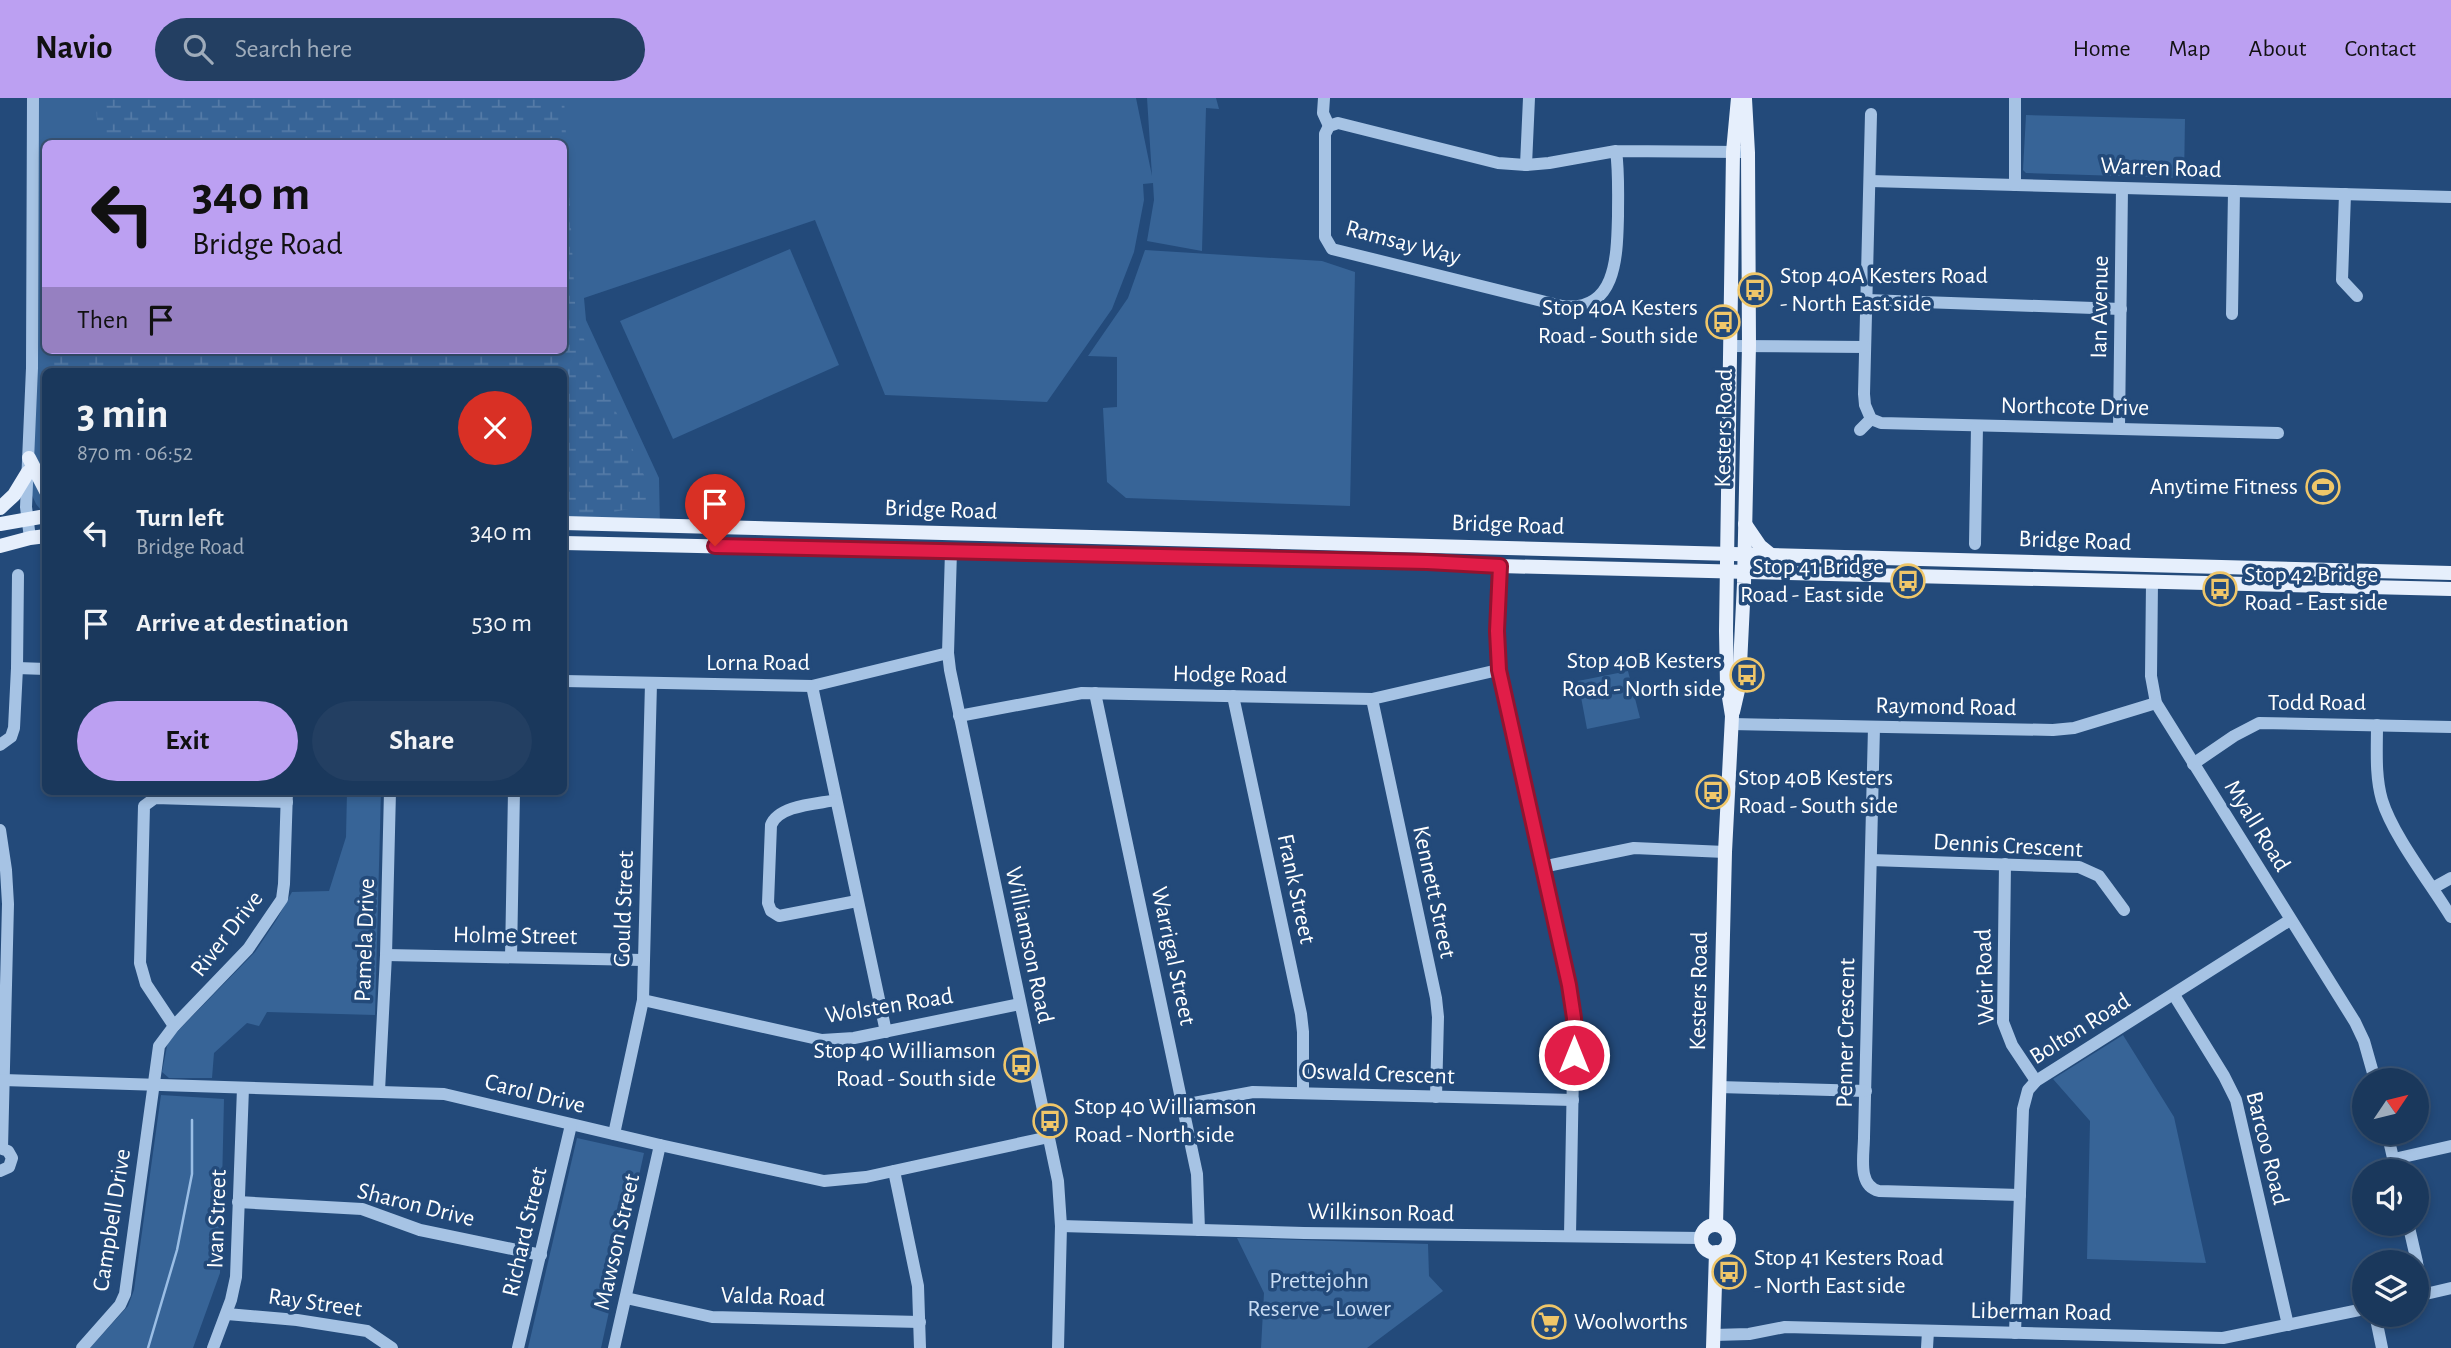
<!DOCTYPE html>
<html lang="en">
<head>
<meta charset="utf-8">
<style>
  :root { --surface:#1a385c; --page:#233f62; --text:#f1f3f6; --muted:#9facbb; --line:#385272; --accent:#bca0f2 }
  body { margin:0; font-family:"Alegreya Sans",sans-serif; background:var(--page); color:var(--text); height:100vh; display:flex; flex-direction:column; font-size:26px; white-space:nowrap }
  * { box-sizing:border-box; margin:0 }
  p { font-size:23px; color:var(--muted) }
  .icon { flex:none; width:38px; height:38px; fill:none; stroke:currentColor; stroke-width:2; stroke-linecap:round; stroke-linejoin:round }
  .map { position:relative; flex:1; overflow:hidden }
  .side { position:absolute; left:42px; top:270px; width:525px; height:427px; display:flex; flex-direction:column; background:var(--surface); border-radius:10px; box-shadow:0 4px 10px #0003,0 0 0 2px var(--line) }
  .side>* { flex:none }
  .hud { position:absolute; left:42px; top:42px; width:525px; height:214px; border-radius:10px; box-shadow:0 4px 10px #0003,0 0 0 2px var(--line); background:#bca0f2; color:#111; overflow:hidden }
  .needle { width:46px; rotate:55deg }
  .buttons { position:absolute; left:2352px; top:970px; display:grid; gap:14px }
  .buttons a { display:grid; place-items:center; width:77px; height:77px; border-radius:50%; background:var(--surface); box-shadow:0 4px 10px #0003,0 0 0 2px var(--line); font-size:35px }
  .pin { position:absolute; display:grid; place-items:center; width:60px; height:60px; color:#fff; margin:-72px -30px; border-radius:50% 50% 50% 0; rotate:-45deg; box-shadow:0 0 7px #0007 }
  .pin .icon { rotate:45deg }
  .me { position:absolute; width:77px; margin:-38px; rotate:0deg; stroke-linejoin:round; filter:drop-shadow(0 0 5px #0008) }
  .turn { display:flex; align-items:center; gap:24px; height:147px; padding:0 35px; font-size:32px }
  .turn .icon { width:91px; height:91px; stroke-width:2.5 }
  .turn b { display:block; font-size:49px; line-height:60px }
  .then { display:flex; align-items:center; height:66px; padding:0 35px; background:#0003; gap:14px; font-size:26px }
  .round { display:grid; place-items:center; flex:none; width:74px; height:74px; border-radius:37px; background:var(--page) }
  .overview { display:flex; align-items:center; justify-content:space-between; height:119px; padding:0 35px }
  h1 { font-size:42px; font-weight:700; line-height:52px }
  .cta { display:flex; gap:14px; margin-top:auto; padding:14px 35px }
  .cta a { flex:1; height:80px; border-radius:42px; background:var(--accent); color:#111; font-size:28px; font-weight:700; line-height:80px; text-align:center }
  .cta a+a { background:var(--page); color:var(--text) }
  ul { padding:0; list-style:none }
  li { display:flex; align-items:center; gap:21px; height:91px; padding:0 35px }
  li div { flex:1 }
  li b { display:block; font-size:26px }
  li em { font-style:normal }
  header { display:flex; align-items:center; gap:42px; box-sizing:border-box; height:98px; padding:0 35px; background:var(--accent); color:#111 }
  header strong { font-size:33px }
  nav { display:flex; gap:38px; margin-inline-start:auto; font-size:24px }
  .search { width:490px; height:63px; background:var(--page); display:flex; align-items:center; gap:18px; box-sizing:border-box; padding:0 24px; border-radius:38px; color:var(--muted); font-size:26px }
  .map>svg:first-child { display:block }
</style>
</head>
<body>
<header>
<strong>Navio</strong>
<div class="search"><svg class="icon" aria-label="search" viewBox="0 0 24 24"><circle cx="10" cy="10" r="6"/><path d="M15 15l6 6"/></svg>Search here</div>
<nav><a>Home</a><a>Map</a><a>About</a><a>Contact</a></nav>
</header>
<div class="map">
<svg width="2451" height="1250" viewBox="0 0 2451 1250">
  <defs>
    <pattern id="wetland-marsh" width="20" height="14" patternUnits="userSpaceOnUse" patternTransform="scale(1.75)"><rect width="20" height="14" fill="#376497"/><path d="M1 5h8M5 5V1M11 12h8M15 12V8" fill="none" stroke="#557ba7"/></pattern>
  </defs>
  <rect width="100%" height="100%" fill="#234a7a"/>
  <!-- green -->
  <g fill="#376497" fill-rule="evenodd">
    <path d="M34,0H1136L1152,78L1147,0H1216L1219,11L1206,10L1202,153L1147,143L1154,102L1153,85L1143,86L1144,102L1134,154L1112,211L1047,304L885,297L815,122L584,200L586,222L659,380L660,427L564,426V273H46L45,417L36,406L30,393ZM46,46H564V252H46Z"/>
    <path d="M2026,17L2185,21L2184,80L2026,75L2023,72Z"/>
    <path d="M790,151L839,267L673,341L620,223Z"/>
    <path d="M1145,152L1322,163L1355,174L1350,408L1126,400L1107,384L1103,310L1117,309V259L1088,258L1128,200Z"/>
    <path d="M1628,573L1640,620L1587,631L1578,583Z"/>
    <path d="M347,693H381L375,917L267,914L259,928L247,925L214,955L212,980H169L162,974L168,943L255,854L277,821L292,794L329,793L346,739Z"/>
    <path d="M2123,937L2174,1019L2206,1165L2087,1161L2090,1023L2053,981Z"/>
    <path d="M161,997L224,1001L220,1175L193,1250H90L128,1208L134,1192Z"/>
    <path d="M577,1040L644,1055L601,1250H528Z"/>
    <path d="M1237,1140L1428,1146L1429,1178L1443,1193L1367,1250H1261L1264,1195Z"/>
  </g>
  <!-- wetland -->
  <path fill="url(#wetland-marsh)" d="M96,0H564L576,223L647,384L646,408L579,420L564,418V273H47V252H564V46L98,45Z"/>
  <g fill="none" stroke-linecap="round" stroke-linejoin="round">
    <!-- stream -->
    <path stroke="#9abee5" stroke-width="2.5" d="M148,1250L177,1152L192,1076V1022"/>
    <!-- minor -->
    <g stroke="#a6c3e4" stroke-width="12">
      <path d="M1324,0L1323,15L1329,28"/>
      <path d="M1871,16L1864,296L1865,307L1871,321L1881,325L2278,335"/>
      <path d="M1616,53C1619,74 1618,96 1618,118C1617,157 1617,215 1562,208L1332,151L1325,139V36L1329,28L1338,25L1498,65L1526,67L1549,65L1616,53L1741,54"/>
      <path d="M1526,67L1529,0"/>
      <path d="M1870,83L2451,99"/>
      <path d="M2015,87V0"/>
      <path d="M2345,96L2342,182L2357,198"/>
      <path d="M1867,202L2121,211"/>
      <path d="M2232,216L2234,93"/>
      <path d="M1730,248L1865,249"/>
      <path d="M2119,330L2122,90"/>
      <path d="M1860,332L1871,321"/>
      <path d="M30,440L26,409L32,270L33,0"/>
      <path d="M1975,446L1977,328"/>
      <path d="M951,453L948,555L950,572L1058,1083L1061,1128L1058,1250"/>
      <path d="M1500,468L1497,533L1498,572L1568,887L1574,920L1570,1137"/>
      <path d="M2152,484L2151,578L2156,605L2355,924L2364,943L2375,982"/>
      <path d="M17,570L18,477"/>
      <path d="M564,583L812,588L948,555"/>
      <path d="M812,588L886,934"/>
      <path d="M1095,595L1197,1076L1199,1132"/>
      <path d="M1233,598L1301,916L1303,934V995"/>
      <path d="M1372,601L1436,900L1438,919L1436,999"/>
      <path d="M959,618L1082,595L1372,601L1498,572"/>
      <path d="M1731,626L2053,632L2074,630L2156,605"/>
      <path d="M2377,627C2377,652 2375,678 2382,702C2393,738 2431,786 2451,819"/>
      <path d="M1874,629L1864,1039C1864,1057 1857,1088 1879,1093L2020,1097"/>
      <path d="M0,647L11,639L14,630L17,570L46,571"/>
      <path d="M2193,666L2234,638L2259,625L2451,629"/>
      <path d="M836,702C817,706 779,707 771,727L768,805L771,813L779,818L857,803"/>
      <path d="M0,732L6,772L8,806L2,1050"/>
      <path d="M1871,762L2079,769L2099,778L2124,812"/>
      <path d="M2005,766L2003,924L2012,947L2036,983"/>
      <path d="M1542,769L1634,750L1725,754"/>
      <path d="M2433,790L2451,780"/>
      <path d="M386,857L643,862"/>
      <path d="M511,859L514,693"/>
      <path d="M2174,897L2224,978L2236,1002L2288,1227"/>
      <path d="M643,902L822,942L854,940L1020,906"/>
      <path d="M174,928L146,886L140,865L144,708L155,700L287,704"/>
      <path d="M3,982L444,996L660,1047L824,1083L866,1079L1049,1039"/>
      <path d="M1719,989L1866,993"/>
      <path d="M379,993L386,857L390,693"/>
      <path d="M1183,1007L1253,994L1573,1002"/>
      <path d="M2387,1034L2396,1073"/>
      <path d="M614,1036L643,902L651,585"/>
      <path d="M0,1050L8,1053L12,1060L9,1069L0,1073"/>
      <path d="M2394,1061L2451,1048"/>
      <path d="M894,1073L918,1188L920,1250"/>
      <path d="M238,1104L362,1111L420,1132L541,1157"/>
      <path d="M2408,1125L2417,1164"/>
      <path d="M1061,1128L1304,1135L1701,1140"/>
      <path d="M2417,1165L2424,1197"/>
      <path d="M2417,1198L2451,1190"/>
      <path d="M626,1200L712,1219L920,1224"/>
      <path d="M227,1216L297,1222L367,1233L392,1250"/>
      <path d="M2375,1216L2382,1250"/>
      <path d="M2015,1235L2023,1011L2028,992L2036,983L2290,822"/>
      <path d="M1714,1237L1749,1236L1785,1229L2223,1240L2364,1211"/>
      <path d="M82,1250L120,1207L125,1196L159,948L174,928L248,851L282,801L284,786L287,693"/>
      <path d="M213,1250L231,1202L236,1179L243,990"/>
      <path d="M518,1250L571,1027"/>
      <path d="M614,1250L660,1047"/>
      <path d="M1927,1250L1928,1233"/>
    </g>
    <!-- major -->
    <g stroke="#e6effc" stroke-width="14">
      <path d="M29,360L46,393"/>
      <path d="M0,410L14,397L28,374"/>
      <path d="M564,425L2451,475"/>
      <path d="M0,426L46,418"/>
      <path d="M1745,426L1760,448L1771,457"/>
      <path d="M564,445L1427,464L1500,468L2451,491"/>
      <path d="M0,448L30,440L46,438"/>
      <path d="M1733,614L1739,588L1744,485L1749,247L1748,55L1745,1"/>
      <path d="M1716,1127L1725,754L1732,618L1727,587L1726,533L1733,54L1738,0"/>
      <circle cx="1715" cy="1141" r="14"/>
      <path d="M1713,1250L1716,1154"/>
    </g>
  </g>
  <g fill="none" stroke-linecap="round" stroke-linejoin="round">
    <defs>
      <path id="route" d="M715,448L1427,464L1500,468L1497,533L1499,572L1569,887L1574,920V957"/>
    </defs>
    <!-- route casing -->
    <use href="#route" stroke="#92132f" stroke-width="18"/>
    <!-- route -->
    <use href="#route" stroke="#e11d48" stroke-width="12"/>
  </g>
  <!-- icons -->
  <defs>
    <symbol id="bus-ring" viewBox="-11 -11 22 22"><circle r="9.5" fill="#234a7a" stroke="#efc669" stroke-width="1.5"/><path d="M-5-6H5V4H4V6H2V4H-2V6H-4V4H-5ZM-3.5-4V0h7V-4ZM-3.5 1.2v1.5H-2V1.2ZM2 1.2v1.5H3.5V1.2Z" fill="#efc669"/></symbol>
    <symbol id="stadium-ring" viewBox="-11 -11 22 22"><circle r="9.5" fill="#234a7a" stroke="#efc669" stroke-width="1.5"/><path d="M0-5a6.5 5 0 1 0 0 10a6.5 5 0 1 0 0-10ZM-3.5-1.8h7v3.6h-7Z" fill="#efc669"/></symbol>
    <symbol id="supermarket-ring" viewBox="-11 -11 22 22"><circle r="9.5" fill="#234a7a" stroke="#efc669" stroke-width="1.5"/><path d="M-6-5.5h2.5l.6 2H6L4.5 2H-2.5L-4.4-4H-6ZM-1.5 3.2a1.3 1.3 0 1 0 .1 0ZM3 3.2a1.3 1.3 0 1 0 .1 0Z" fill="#efc669"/></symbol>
  </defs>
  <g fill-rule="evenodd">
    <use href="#bus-ring" x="1736" y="173" width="38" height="38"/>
    <use href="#bus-ring" x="1704" y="205" width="38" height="38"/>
    <use href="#stadium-ring" x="2304" y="370" width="38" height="38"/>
    <use href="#bus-ring" x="1889" y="464" width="38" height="38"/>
    <use href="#bus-ring" x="2201" y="472" width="38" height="38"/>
    <use href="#bus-ring" x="1728" y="558" width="38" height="38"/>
    <use href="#bus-ring" x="1694" y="675" width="38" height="38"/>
    <use href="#bus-ring" x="1002" y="948" width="38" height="38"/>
    <use href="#bus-ring" x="1031" y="1004" width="38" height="38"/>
    <use href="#bus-ring" x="1710" y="1155" width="38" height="38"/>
    <use href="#supermarket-ring" x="1530" y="1205" width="38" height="38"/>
  </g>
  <g text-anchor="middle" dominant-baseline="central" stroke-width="7" stroke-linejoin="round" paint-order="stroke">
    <!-- street labels -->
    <g font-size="24" fill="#fff" stroke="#234a7a">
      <text transform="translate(2161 70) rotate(2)">Warren Road</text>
      <text transform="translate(1403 145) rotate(15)">Ramsay Way</text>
      <text transform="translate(2100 209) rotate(-89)">Ian Avenue</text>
      <text transform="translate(2075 309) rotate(1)">Northcote Drive</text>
      <text transform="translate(1724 330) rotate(-89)">Kesters Road</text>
      <text transform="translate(941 412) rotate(2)">Bridge Road</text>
      <text transform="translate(1508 427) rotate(2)">Bridge Road</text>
      <text transform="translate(2075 443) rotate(2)">Bridge Road</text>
      <text x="758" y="565">Lorna Road</text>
      <text transform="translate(1230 577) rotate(1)">Hodge Road</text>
      <text x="2317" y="605">Todd Road</text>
      <text transform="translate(1946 609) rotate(1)">Raymond Road</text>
      <text transform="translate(2257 728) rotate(58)">Myall Road</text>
      <text transform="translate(2008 748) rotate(3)">Dennis Crescent</text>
      <text transform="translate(1296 791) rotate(78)">Frank Street</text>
      <text transform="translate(1434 794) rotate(78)">Kennett Street</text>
      <text transform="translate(624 811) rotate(-88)">Gould Street</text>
      <text transform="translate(227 836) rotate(-52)">River Drive</text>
      <text transform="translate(515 838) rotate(1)">Holme Street</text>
      <text transform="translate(365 842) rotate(-88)">Pamela Drive</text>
      <text transform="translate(1029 847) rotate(78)">Williamson Road</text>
      <text transform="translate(1173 858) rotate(78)">Warrigal Street</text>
      <text transform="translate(1985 879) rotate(-92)">Weir Road</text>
      <text transform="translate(1699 893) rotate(-89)">Kesters Road</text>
      <text transform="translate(889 908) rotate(-9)">Wolsten Road</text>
      <text transform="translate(2080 931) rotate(-32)">Bolton Road</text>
      <text transform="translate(1846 935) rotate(-89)">Penner Crescent</text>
      <text transform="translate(1378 976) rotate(2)">Oswald Crescent</text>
      <text transform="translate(535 996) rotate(14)">Carol Drive</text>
      <text transform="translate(2267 1050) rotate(76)">Barcoo Road</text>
      <text transform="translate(416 1107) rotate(14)">Sharon Drive</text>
      <text transform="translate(1381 1115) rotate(1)">Wilkinson Road</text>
      <text transform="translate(217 1121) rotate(-88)">Ivan Street</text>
      <text transform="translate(112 1122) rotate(-81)">Campbell Drive</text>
      <text transform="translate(525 1134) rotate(-77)">Richard Street</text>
      <text transform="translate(617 1144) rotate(-77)">Mawson Street</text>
      <text transform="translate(773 1199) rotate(2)">Valda Road</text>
      <text transform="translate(315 1205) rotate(8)">Ray Street</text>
      <text transform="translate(2041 1214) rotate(1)">Liberman Road</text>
    </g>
    <!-- poi labels -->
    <g font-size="24" fill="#fff" stroke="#234a7a" text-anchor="start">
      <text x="1780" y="178">Stop 40A Kesters Road<tspan x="1780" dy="28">- North East side</tspan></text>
      <text x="1698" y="210" text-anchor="end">Stop 40A Kesters<tspan x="1698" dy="28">Road - South side</tspan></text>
      <text x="2298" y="389" text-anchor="end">Anytime Fitness</text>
      <text x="1884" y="469" text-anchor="end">Stop 41 Bridge<tspan x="1884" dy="28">Road - East side</tspan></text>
      <text x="2244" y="477">Stop 42 Bridge<tspan x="2244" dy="28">Road - East side</tspan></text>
      <text x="1722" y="563" text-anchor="end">Stop 40B Kesters<tspan x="1722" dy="28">Road - North side</tspan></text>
      <text x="1738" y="680">Stop 40B Kesters<tspan x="1738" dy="28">Road - South side</tspan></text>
      <text x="996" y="953" text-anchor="end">Stop 40 Williamson<tspan x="996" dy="28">Road - South side</tspan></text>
      <text x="1074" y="1009">Stop 40 Williamson<tspan x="1074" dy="28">Road - North side</tspan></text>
      <text x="1754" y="1160">Stop 41 Kesters Road<tspan x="1754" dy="28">- North East side</tspan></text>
      <text x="1574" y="1224">Woolworths</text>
    </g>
    <!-- park labels -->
    <g font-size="24" fill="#c9ddf4" stroke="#234a7a">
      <text x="1319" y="1183">Prettejohn<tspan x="1319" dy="28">Reserve - Lower</tspan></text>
    </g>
  </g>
</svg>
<div class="buttons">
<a><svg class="needle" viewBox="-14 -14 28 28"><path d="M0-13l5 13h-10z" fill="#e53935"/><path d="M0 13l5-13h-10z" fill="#9facbb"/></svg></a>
<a><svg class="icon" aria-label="sound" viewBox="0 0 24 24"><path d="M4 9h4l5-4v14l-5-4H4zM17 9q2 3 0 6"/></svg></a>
<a><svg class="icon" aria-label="layers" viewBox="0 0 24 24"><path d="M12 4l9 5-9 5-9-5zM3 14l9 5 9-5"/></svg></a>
</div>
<div class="pin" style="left:715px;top:448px;background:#d93025"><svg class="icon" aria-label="arrive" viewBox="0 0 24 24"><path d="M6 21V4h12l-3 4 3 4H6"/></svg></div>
<svg class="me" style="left:1574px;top:957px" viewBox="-20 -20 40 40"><circle r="17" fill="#e11d48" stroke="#fff" stroke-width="3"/><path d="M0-11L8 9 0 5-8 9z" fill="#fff"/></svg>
<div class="hud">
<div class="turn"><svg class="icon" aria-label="left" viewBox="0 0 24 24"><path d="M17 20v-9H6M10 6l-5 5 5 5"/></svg><div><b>340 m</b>Bridge Road</div></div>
<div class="then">Then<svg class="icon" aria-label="arrive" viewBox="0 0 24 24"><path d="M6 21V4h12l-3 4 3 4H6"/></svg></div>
</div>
<section class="side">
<div class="overview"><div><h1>3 min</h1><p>870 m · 06:52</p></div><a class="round" style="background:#d93025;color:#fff"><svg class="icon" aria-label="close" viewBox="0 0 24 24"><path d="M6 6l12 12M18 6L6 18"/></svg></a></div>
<ul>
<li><svg class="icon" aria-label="left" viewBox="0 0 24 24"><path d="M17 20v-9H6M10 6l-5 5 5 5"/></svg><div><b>Turn left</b><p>Bridge Road</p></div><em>340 m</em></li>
<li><svg class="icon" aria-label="arrive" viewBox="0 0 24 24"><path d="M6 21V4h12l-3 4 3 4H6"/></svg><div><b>Arrive at destination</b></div><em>530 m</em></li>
</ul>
<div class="cta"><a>Exit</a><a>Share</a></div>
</section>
</div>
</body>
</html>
